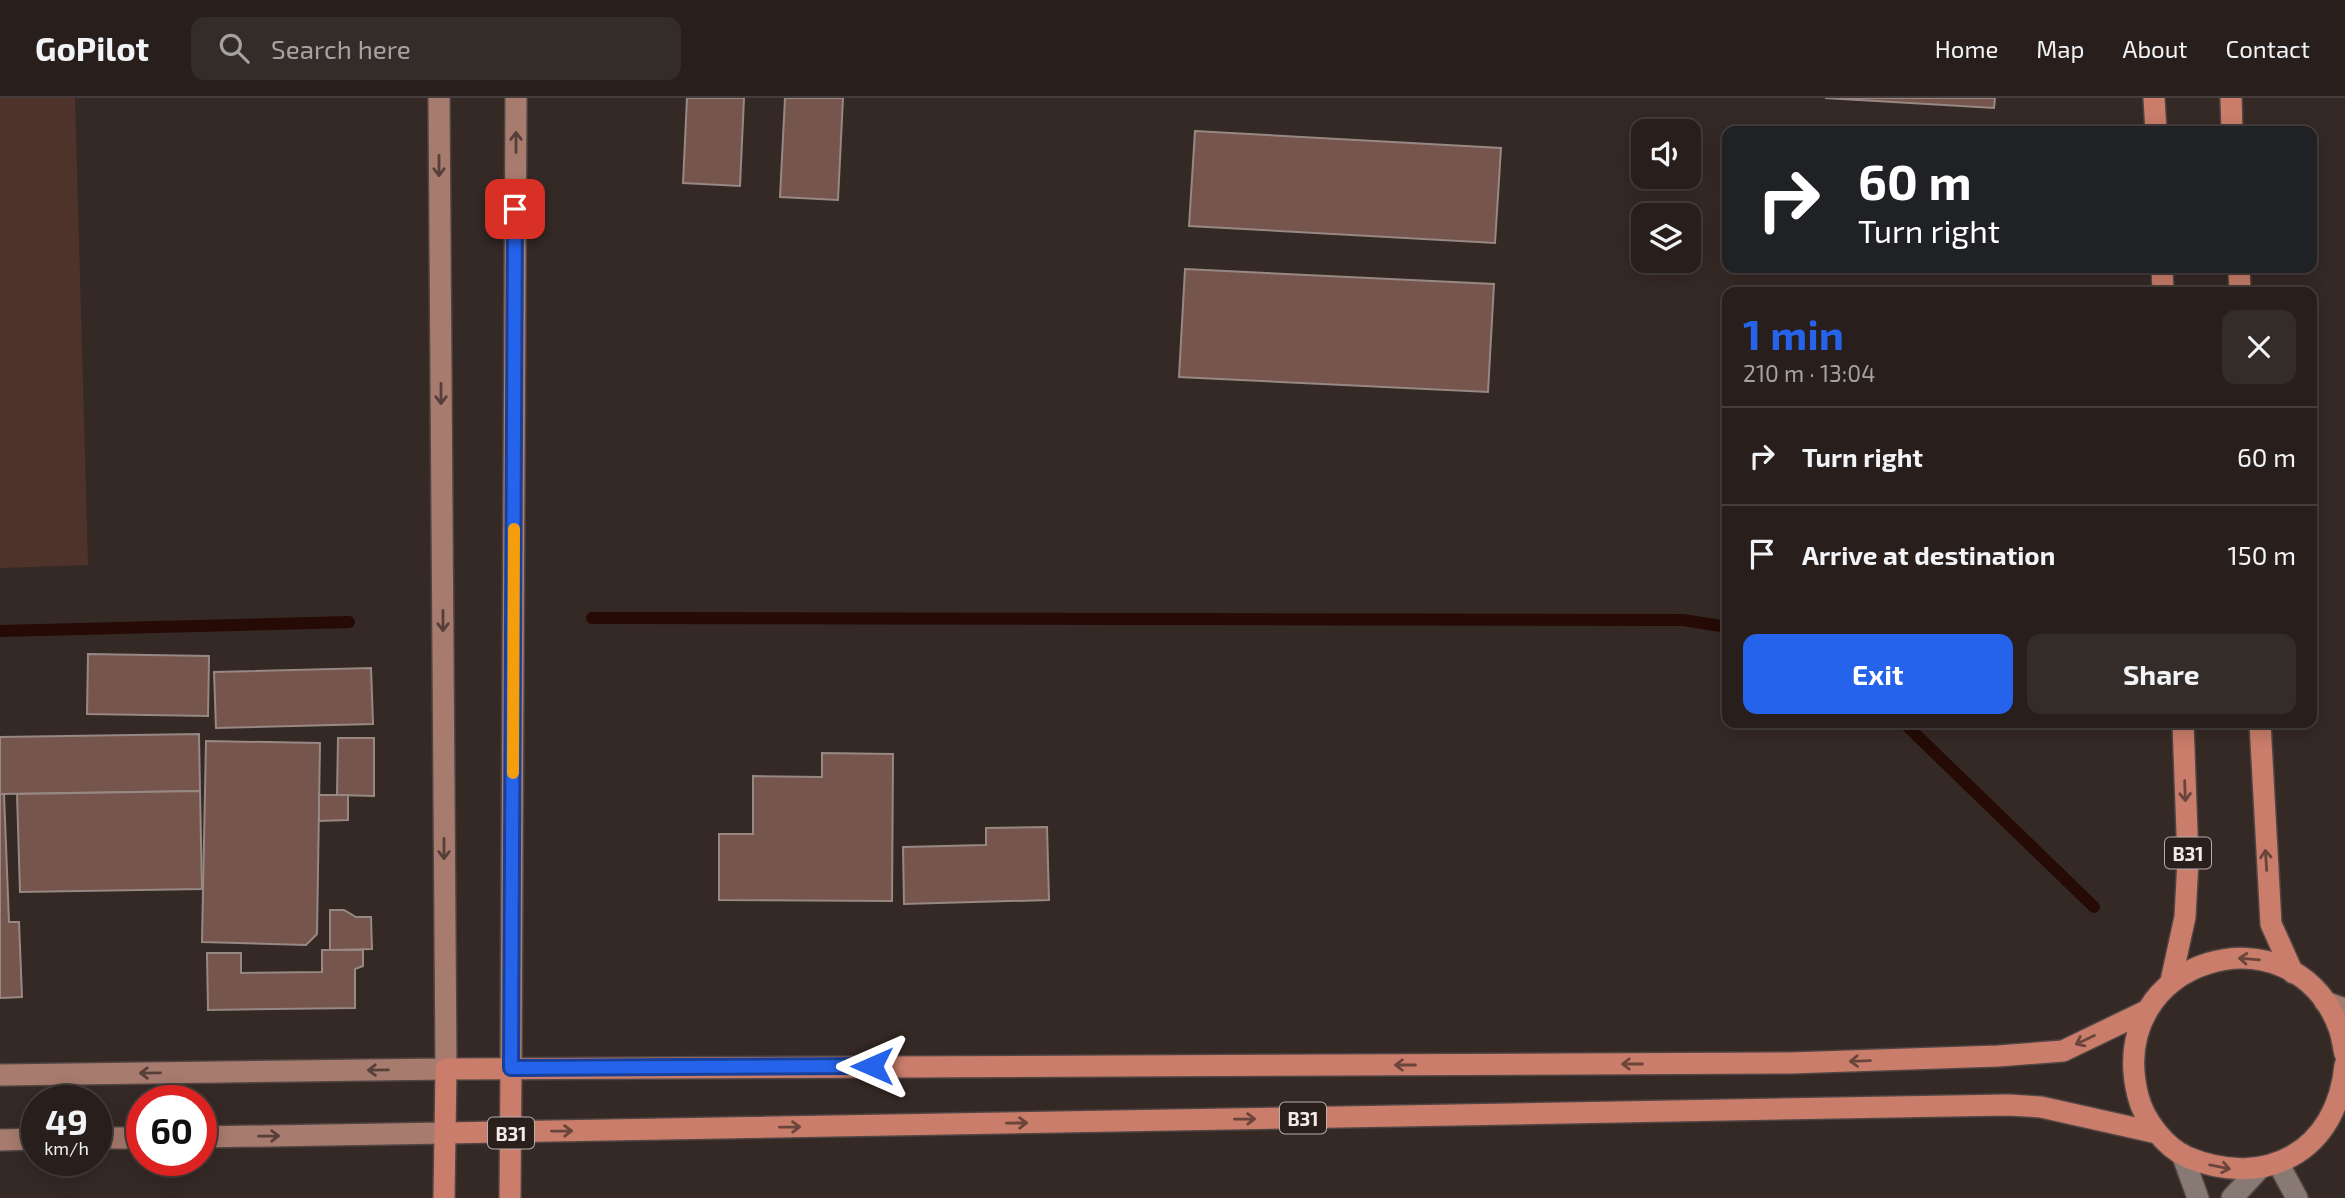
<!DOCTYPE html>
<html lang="en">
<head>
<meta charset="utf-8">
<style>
  :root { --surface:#281f1c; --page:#342c29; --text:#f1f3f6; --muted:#a5a2a3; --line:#443d3b; --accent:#2563eb }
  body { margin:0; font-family:"Exo 2",sans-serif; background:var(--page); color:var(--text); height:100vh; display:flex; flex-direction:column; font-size:26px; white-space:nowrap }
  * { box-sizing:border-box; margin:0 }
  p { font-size:23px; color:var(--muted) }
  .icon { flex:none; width:38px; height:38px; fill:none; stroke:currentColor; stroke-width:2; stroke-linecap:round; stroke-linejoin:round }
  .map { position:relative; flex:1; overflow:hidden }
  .details { position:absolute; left:1722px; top:189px; width:595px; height:441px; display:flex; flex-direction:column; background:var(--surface); border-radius:14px; box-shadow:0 4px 18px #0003,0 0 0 2px var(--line) }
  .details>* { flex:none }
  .banner { position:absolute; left:1722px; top:28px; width:595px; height:147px; border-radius:14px; box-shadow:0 4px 18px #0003,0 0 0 2px var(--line); background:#202124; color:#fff; overflow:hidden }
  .fabs { position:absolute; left:1631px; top:21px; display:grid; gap:14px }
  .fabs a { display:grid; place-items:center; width:70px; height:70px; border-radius:14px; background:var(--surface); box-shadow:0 4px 18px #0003,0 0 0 2px var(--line); font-size:35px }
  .speed { position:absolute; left:21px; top:987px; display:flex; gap:14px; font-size:35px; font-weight:700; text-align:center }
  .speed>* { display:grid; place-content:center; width:91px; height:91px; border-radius:50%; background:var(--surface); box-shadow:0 4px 18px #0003,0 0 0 2px var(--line); line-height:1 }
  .speed small { font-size:18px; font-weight:400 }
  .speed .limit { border:10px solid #d22; background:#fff; color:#111 }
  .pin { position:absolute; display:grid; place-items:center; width:60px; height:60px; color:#fff; margin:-30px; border-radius:14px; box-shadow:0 4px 10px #0006 }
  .me { position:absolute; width:77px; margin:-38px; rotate:270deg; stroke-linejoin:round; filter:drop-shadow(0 0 5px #0008) }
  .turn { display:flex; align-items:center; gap:24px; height:147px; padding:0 21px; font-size:32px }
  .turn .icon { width:91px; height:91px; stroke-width:2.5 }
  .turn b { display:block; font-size:49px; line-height:60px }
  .round { display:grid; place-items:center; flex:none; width:74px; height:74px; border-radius:14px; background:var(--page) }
  .headline { display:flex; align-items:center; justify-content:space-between; height:119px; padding:0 21px }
  h1 { font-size:42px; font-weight:700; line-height:52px; color:var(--accent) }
  .primary-button { display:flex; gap:14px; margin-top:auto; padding:14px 21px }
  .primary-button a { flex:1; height:80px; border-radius:14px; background:var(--accent); color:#fff; font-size:28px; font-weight:700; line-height:80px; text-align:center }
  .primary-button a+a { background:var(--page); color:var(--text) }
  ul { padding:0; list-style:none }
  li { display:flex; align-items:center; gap:21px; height:98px; padding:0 21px; border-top:2px solid var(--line) }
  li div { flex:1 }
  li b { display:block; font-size:26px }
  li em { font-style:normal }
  header { display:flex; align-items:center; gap:42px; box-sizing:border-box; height:98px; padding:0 35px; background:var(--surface); border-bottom:2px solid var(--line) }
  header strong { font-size:33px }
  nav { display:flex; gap:38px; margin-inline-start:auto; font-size:24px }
  .search { width:490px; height:63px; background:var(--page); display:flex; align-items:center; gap:18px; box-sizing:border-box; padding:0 24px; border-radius:14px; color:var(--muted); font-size:26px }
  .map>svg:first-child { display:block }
</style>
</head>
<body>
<header>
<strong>GoPilot</strong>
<div class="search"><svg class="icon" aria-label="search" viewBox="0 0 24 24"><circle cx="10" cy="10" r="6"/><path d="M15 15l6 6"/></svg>Search here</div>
<nav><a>Home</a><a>Map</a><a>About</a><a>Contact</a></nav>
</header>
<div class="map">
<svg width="2345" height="1100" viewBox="0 0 2345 1100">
  <rect width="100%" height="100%" fill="#352925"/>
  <!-- green -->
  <path fill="#4e332b" d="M0,0H75L88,467L0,470Z"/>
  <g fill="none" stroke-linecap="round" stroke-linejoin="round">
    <!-- stream -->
    <g stroke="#250a05" stroke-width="12">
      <path d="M592,520L1683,522L1727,529"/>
      <path d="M0,533L349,524"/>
      <path d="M1904,625L2094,809"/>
    </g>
  </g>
  <!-- building -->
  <g fill="#76554c" stroke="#978884" stroke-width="2">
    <path d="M687,0H744L740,88L683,85Z"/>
    <path d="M785,0H843L838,102L780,99Z"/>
    <path d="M1825,0H1995L1994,10Z"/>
    <path d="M1195,33L1501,50L1495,145L1189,128Z"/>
    <path d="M1185,171L1494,186L1488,294L1179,279Z"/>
    <path d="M88,556L209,558L208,618L87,616Z"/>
    <path d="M371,570L373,626L216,630L214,574Z"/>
    <path d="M199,636L200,693L0,696V639Z"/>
    <path d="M338,640H374V698L337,697Z"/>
    <path d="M206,643L320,645L317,836L306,847L202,844Z"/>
    <path d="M822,655L893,656L892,803L719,802V736H753V678L822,679Z"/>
    <path d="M200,693L202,791L20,794L17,696Z"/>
    <path d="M0,696H4L9,824H19L22,899L0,900Z"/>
    <path d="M319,697H348V722L319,723Z"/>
    <path d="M1047,729L1049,802L904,806L903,749L986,747V730Z"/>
    <path d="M330,812H344L356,819H371L372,851L330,852Z"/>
    <path d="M322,852H363V868L355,871V910L208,912L207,855H241V875L322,874Z"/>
  </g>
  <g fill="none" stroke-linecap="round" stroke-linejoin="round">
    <defs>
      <g id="street">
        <path d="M2182,1056L2198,1100"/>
        <path d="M2278,1065L2297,1100"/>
        <path d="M2232,1100L2260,1070"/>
      </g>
      <g id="secondary">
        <path d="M2325,904L2345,911"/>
        <path d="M511,970L516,0"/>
        <path d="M0,977L446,971L439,0"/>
        <path d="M201,1039L445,1035"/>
        <path d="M96,1040H142"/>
        <path d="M0,1042L37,1041"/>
      </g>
      <g id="primary">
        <path d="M2154,0L2156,33"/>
        <path d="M2231,0L2232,33"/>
        <path d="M2162,170L2163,194"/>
        <path d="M2239,170L2240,194"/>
        <path d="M2260,625L2271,826L2293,875"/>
        <path d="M2171,883L2185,819L2188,762L2183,625"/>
        <path d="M2345,956C2343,948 2342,938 2339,930C2293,806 2103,859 2138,998C2144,1022 2165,1049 2187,1059C2266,1092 2337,1053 2345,967"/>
        <path d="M445,1035L2008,1007L2041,1009L2157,1035"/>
        <path d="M444,1100L446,971L1790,965L1998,958L2063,953L2146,913"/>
        <path d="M510,1100L511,970"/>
      </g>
    </defs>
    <!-- street casing -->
    <use href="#street" stroke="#504543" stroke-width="24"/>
    <!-- secondary casing -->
    <use href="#secondary" stroke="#504543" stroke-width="24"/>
    <!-- primary casing -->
    <use href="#primary" stroke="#504543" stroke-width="24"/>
    <!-- street -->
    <use href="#street" stroke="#887975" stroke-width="21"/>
    <!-- secondary -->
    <use href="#secondary" stroke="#a87b6f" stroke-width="21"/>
    <!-- primary -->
    <use href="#primary" stroke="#c97d6a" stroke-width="21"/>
  </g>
  <!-- one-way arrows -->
  <defs><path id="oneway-shaft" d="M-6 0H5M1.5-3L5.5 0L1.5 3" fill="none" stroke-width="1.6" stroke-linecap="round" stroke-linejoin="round" transform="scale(1.75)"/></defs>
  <g stroke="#573f39">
    <use href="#oneway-shaft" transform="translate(516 44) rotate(-90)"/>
    <use href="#oneway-shaft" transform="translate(439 68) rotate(90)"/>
    <use href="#oneway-shaft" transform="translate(441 296) rotate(90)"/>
    <use href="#oneway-shaft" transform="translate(443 523) rotate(90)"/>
    <use href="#oneway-shaft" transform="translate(444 751) rotate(90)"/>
    <use href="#oneway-shaft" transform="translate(378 972) rotate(179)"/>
    <use href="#oneway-shaft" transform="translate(150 975) rotate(179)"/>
    <use href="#oneway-shaft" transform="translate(269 1038) rotate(-1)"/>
  </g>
  <g stroke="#6a453b">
    <use href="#oneway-shaft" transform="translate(2185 693) rotate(88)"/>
    <use href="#oneway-shaft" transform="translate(2266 762) rotate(-94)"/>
    <use href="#oneway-shaft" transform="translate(2249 861) rotate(-175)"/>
    <use href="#oneway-shaft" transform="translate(2085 942) rotate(154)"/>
    <use href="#oneway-shaft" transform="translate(1860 963) rotate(178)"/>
    <use href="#oneway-shaft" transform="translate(1632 966) rotate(180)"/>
    <use href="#oneway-shaft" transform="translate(1405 967) rotate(180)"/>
    <use href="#oneway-shaft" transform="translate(1245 1021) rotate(-1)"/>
    <use href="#oneway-shaft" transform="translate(1017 1025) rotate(-1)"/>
    <use href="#oneway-shaft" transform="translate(790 1029) rotate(-1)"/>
    <use href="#oneway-shaft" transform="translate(562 1033) rotate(-1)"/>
    <use href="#oneway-shaft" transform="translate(2220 1069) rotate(11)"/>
  </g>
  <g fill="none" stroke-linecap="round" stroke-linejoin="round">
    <defs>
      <path id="route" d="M515,111L511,970L872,968"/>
    </defs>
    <!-- route casing -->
    <use href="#route" stroke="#184099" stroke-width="18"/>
    <!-- route -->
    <use href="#route" stroke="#2563eb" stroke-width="12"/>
    <!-- slow -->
    <path stroke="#f59e0b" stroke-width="12" d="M513,675L514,431"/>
  </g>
  <g text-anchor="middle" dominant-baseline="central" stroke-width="7" stroke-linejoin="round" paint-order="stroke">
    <!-- shield labels -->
    <g fill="#2b1f1c" stroke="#b8aeac" stroke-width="2">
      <rect x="2165" y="739.5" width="46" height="31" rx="5"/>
      <rect x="1280" y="1004.5" width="46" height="31" rx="5"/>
      <rect x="488" y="1019.5" width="46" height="31" rx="5"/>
    </g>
    <g font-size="19" font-weight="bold" fill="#f4ebe9">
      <text x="2188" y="755">B31</text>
      <text x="1303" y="1020">B31</text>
      <text x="511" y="1035">B31</text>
    </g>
  </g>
</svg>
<div class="fabs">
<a><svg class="icon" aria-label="sound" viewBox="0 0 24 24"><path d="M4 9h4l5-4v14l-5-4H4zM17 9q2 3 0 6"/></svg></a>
<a><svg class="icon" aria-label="layers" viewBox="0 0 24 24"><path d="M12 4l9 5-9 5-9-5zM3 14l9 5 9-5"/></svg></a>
</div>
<div class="speed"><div>49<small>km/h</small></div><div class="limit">60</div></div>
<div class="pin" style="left:515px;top:111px;background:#d93025"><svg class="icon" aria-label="arrive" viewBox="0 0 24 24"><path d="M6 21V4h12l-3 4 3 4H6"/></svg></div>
<svg class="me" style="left:872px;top:968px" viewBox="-20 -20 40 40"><path d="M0-17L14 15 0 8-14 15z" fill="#2563eb" stroke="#fff" stroke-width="4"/></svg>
<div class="banner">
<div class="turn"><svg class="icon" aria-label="right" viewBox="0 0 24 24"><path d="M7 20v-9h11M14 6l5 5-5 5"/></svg><div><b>60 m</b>Turn right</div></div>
</div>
<section class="details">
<div class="headline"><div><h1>1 min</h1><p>210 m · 13:04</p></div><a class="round"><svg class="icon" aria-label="close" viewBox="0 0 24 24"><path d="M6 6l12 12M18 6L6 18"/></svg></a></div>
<ul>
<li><svg class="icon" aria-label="right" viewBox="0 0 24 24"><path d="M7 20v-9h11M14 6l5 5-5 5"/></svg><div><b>Turn right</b></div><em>60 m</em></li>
<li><svg class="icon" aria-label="arrive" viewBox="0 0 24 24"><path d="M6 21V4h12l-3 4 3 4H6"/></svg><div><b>Arrive at destination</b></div><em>150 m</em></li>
</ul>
<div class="primary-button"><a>Exit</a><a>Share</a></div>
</section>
</div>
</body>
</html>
